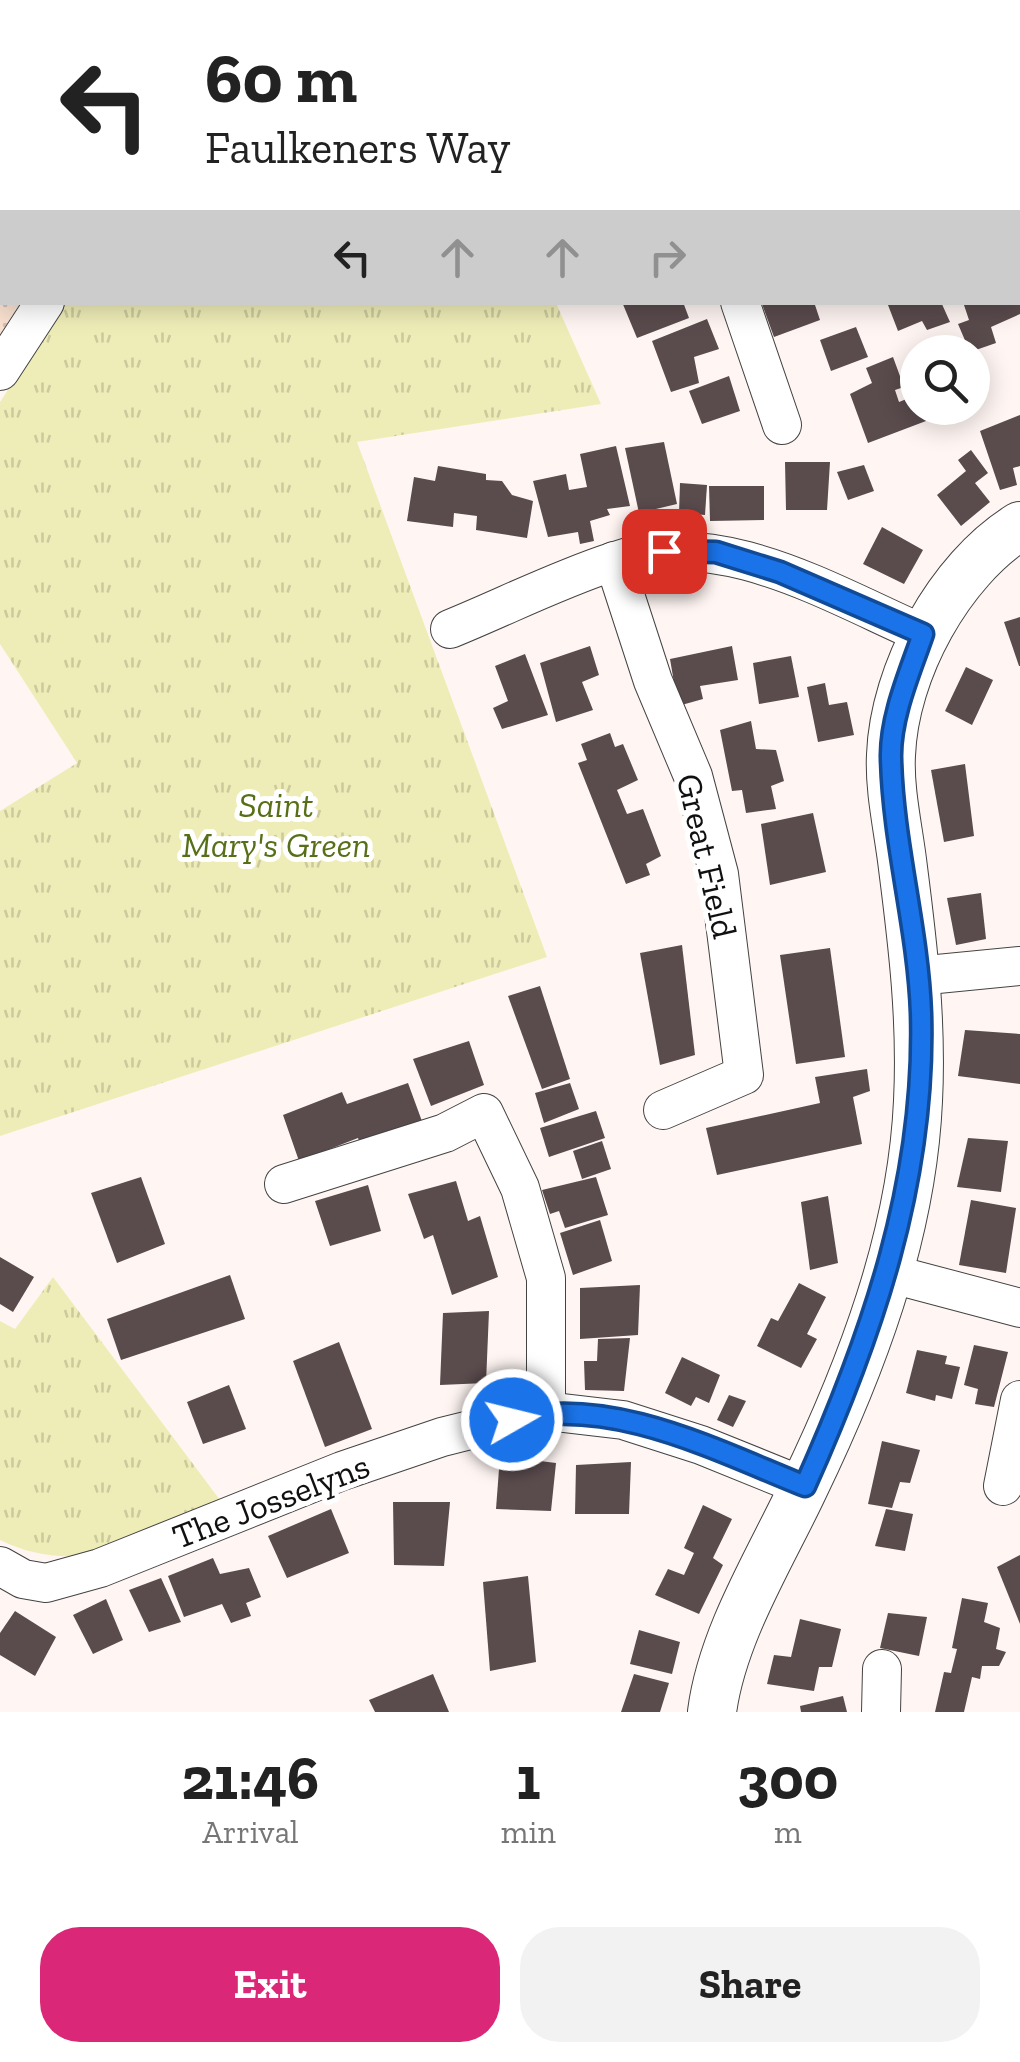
<!DOCTYPE html>
<html lang="en">
<head>
<meta charset="utf-8">
<style>
  :root { --surface:#fff; --page:#f2f2f2; --text:#222; --muted:#767676; --accent:#db2777 }
  body { margin:0; font-family:"Zilla Slab",serif; background:var(--page); color:var(--text); height:100vh; display:flex; flex-direction:column; font-size:38px; white-space:nowrap }
  * { box-sizing:border-box; margin:0 }
  p { font-size:32px; color:var(--muted) }
  .icon { flex:none; width:55px; height:55px; fill:none; stroke:currentColor; stroke-width:2; stroke-linecap:round; stroke-linejoin:round }
  .map { position:relative; height:1712px; overflow:hidden }
  .side { display:flex; flex-direction:column; background:var(--surface); flex:1 }
  .side>* { flex:none }
  .hud { position:absolute; left:0px; top:0px; width:1020px; height:305px; box-shadow:0 5px 25px #0003; background:#fff; color:var(--text); overflow:hidden }
  .buttons { position:absolute; left:900px; top:335px; display:grid; gap:20px }
  .buttons a { display:grid; place-items:center; width:90px; height:90px; border-radius:50%; background:var(--surface); box-shadow:0 5px 25px #0003; font-size:50px }
  .pin { position:absolute; display:grid; place-items:center; width:85px; height:85px; color:#fff; margin:-42px; border-radius:20px; box-shadow:0 5px 15px #0006 }
  .me { position:absolute; width:110px; margin:-55px; rotate:82deg; stroke-linejoin:round; filter:drop-shadow(0 0 8px #0008) }
  .turn { display:flex; align-items:center; gap:35px; height:210px; padding:0 40px; font-size:45px }
  .turn .icon { width:130px; height:130px; stroke-width:2.5 }
  .turn b { display:block; font-size:70px; line-height:85px }
  .lanes { display:flex; align-items:center; height:95px; padding:0 40px; background:#0003; justify-content:center; gap:50px; direction:ltr }
  .lanes .off { opacity:.35 }
  .eta { display:flex; justify-content:space-evenly; align-items:center; height:170px; text-align:center }
  .eta b { font-size:60px; font-weight:700; line-height:70px }
  .primary-button { display:flex; gap:20px; margin-top:auto; padding:20px 40px }
  .primary-button a { flex:1; height:115px; border-radius:40px; background:var(--accent); color:#fff; font-size:40px; font-weight:700; line-height:115px; text-align:center }
  .primary-button a+a { background:var(--page); color:var(--text) }
  .map>svg:first-child { display:block }
</style>
</head>
<body>
<div class="map">
<svg width="1020" height="1712" viewBox="0 0 1020 1712">
  <defs>
    <pattern id="farmland-dots" width="8" height="8" patternUnits="userSpaceOnUse" patternTransform="scale(2.5)"><rect width="8" height="8" fill="#f9e0cf"/><path d="M2 2h.1M6 6h.1" fill="none" stroke="#d4bfb1" stroke-width="1.8" stroke-linecap="round"/></pattern>
    <pattern id="park-tufts" width="24" height="20" patternUnits="userSpaceOnUse" patternTransform="scale(2.5)"><rect width="24" height="20" fill="#efedb7"/><path d="M3 7l-1-3M5 7V3M7 7l1-3M15 17l-1-3M17 17v-4M19 17l1-3" fill="none" stroke="#ccca9c"/></pattern>
  </defs>
  <rect width="100%" height="100%" fill="#fff6f3"/>
  <!-- farmland -->
  <path fill="url(#farmland-dots)" d="M0,0H190L2,2V302L20,303L0,335Z"/>
  <!-- park -->
  <g fill="url(#park-tufts)">
    <path d="M226,0H1020V94L1018,2Z"/>
    <path d="M64,303H556L601,404L357,442L547,957L0,1136V811L77,763L0,644V402Z"/>
    <path d="M53,1277L223,1504C146,1537 82,1580 0,1540V1321L15,1329Z"/>
  </g>
  <!-- building -->
  <g fill="#5a4b4d">
    <path d="M622,302H683L689,318L637,338Z"/>
    <path d="M814,302L820,320L774,337L762,304Z"/>
    <path d="M895,302H941L950,322L927,330L922,321L898,331L888,305Z"/>
    <path d="M963,302H1020V314L991,327L996,343L970,352L958,324L969,320Z"/>
    <path d="M707,319L719,349L694,357L699,383L671,392L652,341Z"/>
    <path d="M856,327L868,357L831,371L820,340Z"/>
    <path d="M893,357L904,387L895,390L899,402L914,396L926,421L868,443L850,394L872,383L866,368Z"/>
    <path d="M729,376L740,411L702,424L689,391Z"/>
    <path d="M1020,415V466L1013,468L1017,485L1000,490L980,431Z"/>
    <path d="M664,442L677,504L639,513L625,448Z"/>
    <path d="M616,446L630,506L607,509L610,515L590,521L594,541L580,544L578,532L548,537L533,481L566,474L569,490L587,487L580,454Z"/>
    <path d="M971,450L988,473L975,483L990,502L961,526L937,495L966,471L958,460Z"/>
    <path d="M785,462H830L827,510H786Z"/>
    <path d="M864,465L874,491L848,500L837,472Z"/>
    <path d="M438,466L486,474V480L502,481L512,495L533,501L527,538L476,530L477,516L454,513L453,527L407,521L414,477L435,481Z"/>
    <path d="M680,483L707,485L705,515L679,513Z"/>
    <path d="M709,486H764V520L710,521Z"/>
    <path d="M882,527L923,550L904,584L863,564Z"/>
    <path d="M1020,617V666H1019L1004,622Z"/>
    <path d="M590,646L599,675L582,682L593,710L556,722L540,663Z"/>
    <path d="M732,646L738,680L700,686L703,699L678,706L670,659Z"/>
    <path d="M525,654L548,715L502,729L493,708L508,701L495,666Z"/>
    <path d="M791,656L799,697L759,704L753,663Z"/>
    <path d="M966,667L993,680L972,725L945,711Z"/>
    <path d="M825,683L829,705L847,702L854,735L818,742L807,687Z"/>
    <path d="M751,721L756,749L776,750L784,781L771,786L776,809L746,813L742,790L732,791L720,730Z"/>
    <path d="M610,733L615,747L623,744L638,780L617,790L627,814L643,809L661,856L646,864L650,875L626,884L578,763L587,760L581,744Z"/>
    <path d="M965,764L974,836L944,842L931,770Z"/>
    <path d="M813,813L826,872L770,885L761,824Z"/>
    <path d="M981,893L986,939L956,945L947,898Z"/>
    <path d="M682,945L695,1055L660,1065L640,953Z"/>
    <path d="M830,948L845,1057L796,1064L780,955Z"/>
    <path d="M540,986L570,1079L542,1089L508,996Z"/>
    <path d="M965,1030L1020,1034V1084L958,1076Z"/>
    <path d="M469,1041L484,1085L431,1106L413,1059Z"/>
    <path d="M867,1069L870,1091L853,1097L862,1144L717,1175L706,1128L820,1103L815,1077Z"/>
    <path d="M408,1083L423,1124L361,1146L358,1138L299,1161L283,1115L342,1092L347,1104Z"/>
    <path d="M570,1083L579,1109L544,1123L535,1093Z"/>
    <path d="M596,1111L605,1138L549,1157L540,1128Z"/>
    <path d="M968,1138L1008,1141L1001,1192L957,1187Z"/>
    <path d="M602,1141L611,1169L582,1179L573,1151Z"/>
    <path d="M141,1177L165,1244L117,1263L91,1193Z"/>
    <path d="M596,1177L608,1215L565,1228L559,1211L550,1214L542,1190Z"/>
    <path d="M456,1181L468,1221L480,1216L498,1277L452,1295L433,1235L424,1239L408,1194Z"/>
    <path d="M368,1185L381,1231L330,1246L315,1201Z"/>
    <path d="M828,1196L838,1263L810,1270L801,1202Z"/>
    <path d="M971,1200L1016,1208L1006,1273L959,1265Z"/>
    <path d="M600,1220L612,1261L573,1275L560,1233Z"/>
    <path d="M0,1257L34,1277L13,1312L0,1304Z"/>
    <path d="M230,1275L245,1319L121,1360L107,1319Z"/>
    <path d="M799,1283L826,1297L807,1334L817,1339L801,1368L757,1346L771,1318L778,1321Z"/>
    <path d="M640,1285L638,1335L580,1339V1288Z"/>
    <path d="M489,1311L486,1383L440,1385L443,1313Z"/>
    <path d="M630,1338L624,1391L585,1390L584,1361H597L598,1339Z"/>
    <path d="M339,1342L372,1429L325,1447L293,1361Z"/>
    <path d="M974,1345L1008,1352L994,1407L975,1404L978,1389L964,1385Z"/>
    <path d="M917,1350L947,1356L945,1364L960,1367L952,1399L936,1395L935,1401L906,1393Z"/>
    <path d="M682,1357L720,1375L709,1403L696,1397L691,1406L665,1393Z"/>
    <path d="M229,1385L246,1429L203,1444L187,1402Z"/>
    <path d="M729,1395L746,1401L733,1427L717,1420Z"/>
    <path d="M882,1441L920,1450L910,1483L900,1482L892,1508L868,1504Z"/>
    <path d="M500,1456L556,1463L551,1511L496,1509Z"/>
    <path d="M631,1462L629,1514H575L576,1465Z"/>
    <path d="M393,1502H450L444,1566L394,1565Z"/>
    <path d="M703,1505L732,1519L713,1558L723,1565L699,1614L655,1595L668,1569L684,1575L694,1553L684,1548Z"/>
    <path d="M331,1509L349,1553L287,1578L268,1536Z"/>
    <path d="M886,1509L913,1514L905,1551L875,1546Z"/>
    <path d="M1020,1555V1624L997,1567Z"/>
    <path d="M213,1558L220,1574L249,1568L261,1597L246,1603L251,1616L231,1623L222,1604L184,1617L168,1576Z"/>
    <path d="M528,1576L536,1662L490,1671L483,1582Z"/>
    <path d="M161,1578L181,1622L149,1632L129,1590Z"/>
    <path d="M962,1598L988,1603L984,1622L1000,1628L996,1649L1006,1652L999,1666H982L980,1679L972,1677L964,1712H935L944,1672L951,1673L957,1649L952,1648Z"/>
    <path d="M106,1599L123,1640L93,1654L73,1615Z"/>
    <path d="M15,1611L56,1637L35,1676L0,1655V1633Z"/>
    <path d="M888,1613L927,1617L919,1656L880,1648Z"/>
    <path d="M800,1619L841,1629L832,1667H819L814,1691L767,1684L774,1655L791,1657Z"/>
    <path d="M639,1630L680,1642L672,1674L630,1664Z"/>
    <path d="M433,1674L449,1712H375L369,1700Z"/>
    <path d="M634,1674L669,1683L660,1712H621Z"/>
    <path d="M843,1696L847,1712H801L800,1706Z"/>
  </g>
  <g fill="none" stroke-linecap="round" stroke-linejoin="round">
    <defs>
      <g id="minor">
        <path d="M1018,233L1020,232"/>
        <path d="M740,302L782,425"/>
        <path d="M0,371L45,302"/>
        <path d="M614,561L653,681L693,776L719,874L744,1075L663,1110"/>
        <path d="M450,629C504,607 557,580 612,562C719,525 827,592 923,634"/>
        <path d="M917,976L1020,966"/>
        <path d="M284,1184L445,1133L484,1113L520,1188L546,1278V1411"/>
        <path d="M888,1273L1020,1308"/>
        <path d="M1003,1486L1020,1400"/>
        <path d="M0,1566L23,1579L46,1583L100,1568L342,1471L442,1437L546,1411L623,1420L701,1445L805,1487"/>
        <path d="M881,1712L882,1669"/>
      </g>
      <path id="tertiary" d="M712,1712C722,1635 770,1559 803,1489C861,1369 912,1236 918,1101C922,1022 913,946 903,868C899,832 889,791 891,755C894,672 949,570 1020,526"/>
    </defs>
    <!-- minor casing -->
    <use href="#minor" stroke="#434343" stroke-width="40"/>
    <!-- tertiary casing -->
    <use href="#tertiary" stroke="#434343" stroke-width="50"/>
    <!-- minor -->
    <use href="#minor" stroke="#fff" stroke-width="38"/>
    <!-- tertiary -->
    <use href="#tertiary" stroke="#fff" stroke-width="48"/>
  </g>
  <g fill="none" stroke-linecap="round" stroke-linejoin="round">
    <defs>
      <path id="route" d="M512,1420C610,1395 715,1450 805,1486C872,1336 926,1181 921,1013C918,928 893,844 891,758C890,717 910,672 923,634L780,572L716,552L664,551"/>
    </defs>
    <!-- route casing -->
    <use href="#route" stroke="#114b97" stroke-width="25"/>
    <!-- route -->
    <use href="#route" stroke="#1a73e8" stroke-width="18"/>
  </g>
  <g text-anchor="middle" dominant-baseline="central" stroke-width="10" stroke-linejoin="round" paint-order="stroke">
    <!-- park labels -->
    <g font-size="35" font-style="italic" fill="#577018" stroke="#fff">
      <text x="276" y="805">Saint<tspan x="276" dy="40">Mary's Green</tspan></text>
    </g>
    <!-- street labels -->
    <g font-size="35" fill="#101010" stroke="#fff">
      <text transform="translate(707 856) rotate(77)">Great Field</text>
      <text transform="translate(271 1501) rotate(-21)">The Josselyns</text>
    </g>
  </g>
</svg>
<div class="buttons">
<a><svg class="icon" aria-label="search" viewBox="0 0 24 24"><circle cx="10" cy="10" r="6"/><path d="M15 15l6 6"/></svg></a>
</div>
<div class="pin" style="left:664px;top:551px;background:#d93025"><svg class="icon" aria-label="arrive" viewBox="0 0 24 24"><path d="M6 21V4h12l-3 4 3 4H6"/></svg></div>
<svg class="me" style="left:512px;top:1420px" viewBox="-20 -20 40 40"><circle r="17" fill="#1a73e8" stroke="#fff" stroke-width="3"/><path d="M0-11L8 9 0 5-8 9z" fill="#fff"/></svg>
<div class="hud">
<div class="turn"><svg class="icon" aria-label="left" viewBox="0 0 24 24"><path d="M17 20v-9H6M10 6l-5 5 5 5"/></svg><div><b>60 m</b>Faulkeners Way</div></div>
<div class="lanes"><svg class="icon" aria-label="left" viewBox="0 0 24 24"><path d="M17 20v-9H6M10 6l-5 5 5 5"/></svg><svg class="icon off" aria-label="ahead" viewBox="0 0 24 24"><path d="M12 20V5M6 11l6-6 6 6"/></svg><svg class="icon off" aria-label="ahead" viewBox="0 0 24 24"><path d="M12 20V5M6 11l6-6 6 6"/></svg><svg class="icon off" aria-label="right" viewBox="0 0 24 24"><path d="M7 20v-9h11M14 6l5 5-5 5"/></svg></div>
</div>
</div>
<section class="side">
<div class="eta">
<div><b>21:46</b><p>Arrival</p></div>
<div><b>1</b><p>min</p></div>
<div><b>300</b><p>m</p></div>
</div>
<div class="primary-button"><a>Exit</a><a>Share</a></div>
</section>
</body>
</html>
